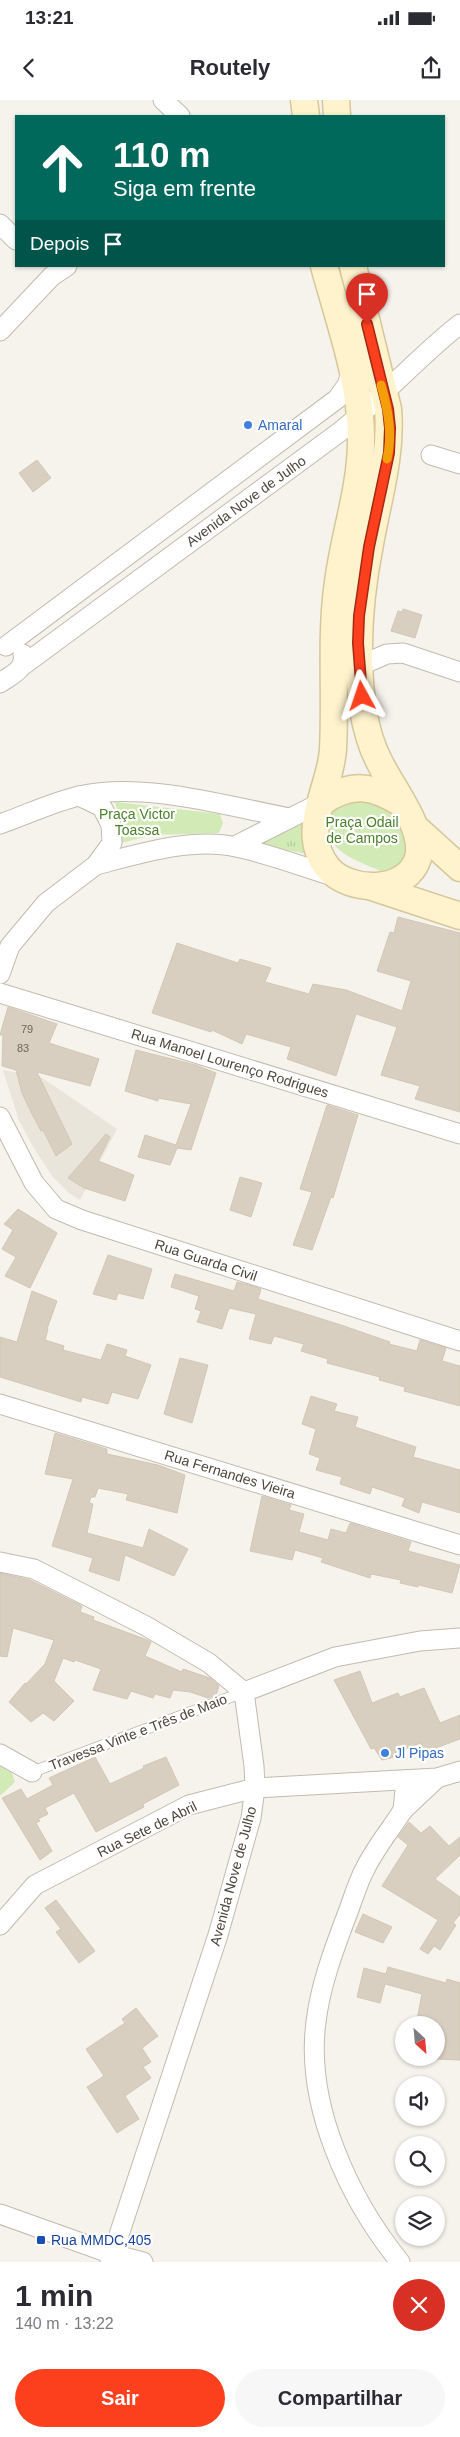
<!DOCTYPE html>
<html lang="pt">
<head>
<meta charset="utf-8">
<style>
  :root { --surface:#fff; --page:#f7f7f7; --text:#2b2b33; --muted:#7c7c81; --accent:#fc3f1d }
  body { margin:0; font-family:Arial,sans-serif; background:var(--page); color:var(--text); height:100vh; display:flex; flex-direction:column; font-size:19px; white-space:nowrap }
  * { box-sizing:border-box; margin:0 }
  p { font-size:16px; color:var(--muted) }
  .icon { flex:none; width:28px; height:28px; fill:none; stroke:currentColor; stroke-width:2; stroke-linecap:round; stroke-linejoin:round }
  .map { position:relative; height:2162px; overflow:hidden }
  .panel { display:flex; flex-direction:column; background:var(--surface); flex:1 }
  .panel>* { flex:none }
  .guide { position:absolute; left:15px; top:15px; width:430px; height:152px; border-radius:0px; box-shadow:0 1px 4px #0004; background:#00695c; color:#fff; overflow:hidden }
  .needle { width:32px; rotate:154deg }
  .tools { position:absolute; left:395px; top:1916px; display:grid; gap:10px }
  .tools a { display:grid; place-items:center; width:50px; height:50px; border-radius:50%; background:var(--surface); box-shadow:0 1px 4px #0004; font-size:25px }
  .pin { position:absolute; display:grid; place-items:center; width:42px; height:42px; color:#fff; margin:-51px -21px; border-radius:50% 50% 50% 0; rotate:-45deg; box-shadow:0 0 5px #0007 }
  .pin .icon { rotate:45deg }
  .me { position:absolute; width:55px; margin:-28px; rotate:355deg; stroke-linejoin:round; filter:drop-shadow(0 0 4px #0008) }
  .turn { display:flex; align-items:center; gap:18px; height:105px; padding:0 15px; font-size:22px }
  .turn .icon { width:65px; height:65px; stroke-width:2.5 }
  .turn b { display:block; font-size:35px; line-height:42px }
  .then { display:flex; align-items:center; height:48px; padding:0 15px; background:#0003; gap:10px; font-size:19px }
  .round { display:grid; place-items:center; flex:none; width:52px; height:52px; border-radius:26px; background:var(--page) }
  .summary { display:flex; align-items:center; justify-content:space-between; height:85px; padding:0 15px }
  h1 { font-size:30px; font-weight:700; line-height:38px }
  .primary-button { display:flex; gap:10px; margin-top:auto; padding:10px 15px }
  .primary-button a { flex:1; height:58px; border-radius:30px; background:var(--accent); color:#fff; font-size:20px; font-weight:700; line-height:58px; text-align:center }
  .primary-button a+a { background:var(--page); color:var(--text) }
  .status { display:flex; justify-content:space-between; align-items:center; height:35px; padding:0 25px; background:var(--surface); direction:ltr }
  .status svg { height:14px; fill:currentColor }
  header { display:flex; justify-content:space-between; align-items:center; height:65px; padding:0 15px; background:var(--surface); font-size:22px; font-weight:700 }
  .map>svg:first-child { display:block }
</style>
</head>
<body>
<div class="status"><b>13:21</b><svg viewBox="0 0 49 12"><path d="M0 12V9h3v3zM5 12V6h3v6zM10 12V3h3v9zM15 12V0h3v12zM26 1h20v11H26zM47 4h2v5h-2z"/></svg></div>
<header><svg class="icon" aria-label="back" viewBox="0 0 24 24"><path d="M15 5l-7 7 7 7"/></svg>Routely<svg class="icon" aria-label="share" viewBox="0 0 24 24"><path d="M12 15V3M7 8l5-5 5 5M5 13v7h14v-7"/></svg></header>
<div class="map">
<svg width="460" height="2162" viewBox="0 0 460 2162">
  <defs>
    <pattern id="grass-tufts" width="24" height="20" patternUnits="userSpaceOnUse" patternTransform="scale(1.25)"><rect width="24" height="20" fill="#d2eab5"/><path d="M3 7l-1-3M5 7V3M7 7l1-3M15 17l-1-3M17 17v-4M19 17l1-3" fill="none" stroke="#b6ca9c"/></pattern>
  </defs>
  <rect width="100%" height="100%" fill="#f6f3ec"/>
  <!-- residential -->
  <path fill="#eae5da" d="M3,970L41,977L117,1029L80,1100L69,1093L53,1077L35,1050L19,1021Z"/>
  <!-- grass -->
  <path fill="url(#grass-tufts)" d="M304,716L307,754L262,745L264,740Z"/>
  <!-- park -->
  <g fill="#d2eab5">
    <path d="M362,697C368,700 375,702 380,705C397,716 416,742 402,761C397,767 388,769 381,771C350,758 316,748 334,708Z"/>
    <path d="M115,702L220,714L223,723L219,733L153,735L121,743L120,720Z"/>
    <path d="M0,1665L10,1667L15,1682L0,1696Z"/>
  </g>
  <!-- building -->
  <g fill="#d8cfc1" stroke="#d3c7b4">
    <path d="M37,360L51,378L33,392L19,373Z"/>
    <path d="M403,509L422,515L415,538L391,531L398,511L402,512Z"/>
    <path d="M398,817L460,833V1012L415,999L420,986L381,975L397,927L356,914L336,976L287,959L291,947L246,934L242,944L212,930L211,932L152,913L177,843L238,863L240,859L271,868L265,882L309,894L313,884L346,890L402,911L411,881L377,871L390,832L394,833Z"/>
    <path d="M8,907L57,924L49,943L99,959L90,986L37,972L72,1044L56,1056L43,1030L41,1031L31,1012L22,993L16,970L2,966L3,935H0Z"/>
    <path d="M136,950L196,965L216,973L191,1050L177,1048L170,1065L138,1057L145,1035L176,1045L191,1004L158,998V1001L125,991Z"/>
    <path d="M327,1005L358,1015L333,1098L331,1097L312,1150L293,1145L312,1092L300,1089Z"/>
    <path d="M106,1034L110,1037L98,1061L134,1075L125,1101L84,1088L68,1078Z"/>
    <path d="M240,1077L262,1083L251,1117L230,1110Z"/>
    <path d="M18,1109L57,1133L30,1188L5,1176L16,1157L2,1149L13,1130L4,1124Z"/>
    <path d="M108,1155L152,1169L143,1199L118,1193L116,1200L93,1194Z"/>
    <path d="M175,1174L234,1191L237,1182L253,1186L261,1189L258,1199L341,1225L390,1242L389,1244L417,1251L420,1240L446,1248L442,1261L460,1266V1306L404,1291L405,1287L379,1280L380,1277L327,1263L328,1259L301,1251L304,1244L274,1236L271,1244L249,1239L256,1214L229,1208L222,1229L197,1222L201,1211L195,1209L199,1196L171,1187Z"/>
    <path d="M32,1191L57,1201L47,1229H48L45,1240L64,1246L63,1250L101,1260L107,1244L127,1250L125,1256L151,1265L138,1299L112,1292L108,1304L82,1297L81,1302L0,1277V1237L17,1242Z"/>
    <path d="M180,1258L208,1265L192,1323L164,1314Z"/>
    <path d="M311,1296L337,1304L334,1311L358,1317L355,1327L416,1347L413,1357L460,1370V1413L422,1402L419,1413L402,1406L405,1398L372,1387L370,1394L340,1384L342,1377L316,1370L320,1358L309,1354L316,1329L302,1324Z"/>
    <path d="M55,1333L107,1349V1354L158,1365L185,1375L177,1413L126,1400L128,1394L98,1388L95,1397H91L89,1403L93,1404L87,1433L143,1448L149,1429L188,1449L174,1476L125,1455L119,1481L89,1471L93,1458L52,1446L73,1379L45,1374Z"/>
    <path d="M262,1396L291,1405L289,1410L304,1414L299,1432L328,1440L331,1429L346,1433L350,1423L411,1442L408,1451L460,1465L452,1493L419,1485L418,1487L400,1483L401,1480L371,1474L370,1478L321,1462L323,1458L295,1450L292,1460L250,1451Z"/>
    <path d="M0,1473L30,1480L82,1506L80,1512L94,1517L93,1520L145,1539L151,1542L145,1556L182,1572L183,1569L210,1578L219,1586L216,1595L208,1598L190,1592L173,1590L170,1598L155,1594L153,1598L131,1591L127,1599L93,1590L101,1569L75,1560L74,1562L63,1558L54,1581L74,1601L54,1621L43,1613L31,1622L9,1602L25,1583L26,1584L45,1564L54,1540L13,1528L7,1557L0,1556Z"/>
    <path d="M360,1571L372,1603L398,1593L400,1597L424,1588L440,1623L460,1615V1639L425,1652L421,1643L394,1653L395,1657L382,1660L374,1648L371,1649L334,1580Z"/>
    <path d="M95,1657L110,1684L144,1668L143,1666L166,1657L179,1685L143,1704L144,1707L96,1732L74,1693L45,1708L48,1714L38,1719L40,1721L36,1723L52,1751L40,1760L2,1698L21,1689L27,1699L53,1685L49,1678Z"/>
    <path d="M409,1722L421,1733L430,1726L449,1746L460,1737V1755L435,1779L460,1797V1814L453,1823L456,1825L440,1850L434,1846L428,1854L420,1849L438,1820L382,1786L408,1745L398,1737Z"/>
    <path d="M56,1800L95,1851L79,1863L56,1832L61,1829L45,1808Z"/>
    <path d="M363,1814L392,1827L383,1843L355,1832Z"/>
    <path d="M388,1867L446,1883L447,1879L460,1883V1960L436,1959V1925H416L422,1894L385,1884L380,1903L357,1897L364,1868L386,1874Z"/>
    <path d="M136,1908L158,1936L142,1948L151,1962L143,1967L151,1978L125,1996L139,2019L117,2033L87,1987L104,1976L86,1949L125,1923L122,1919Z"/>
  </g>
  <g fill="none" stroke-linecap="round" stroke-linejoin="round">
    <defs>
      <path id="service" d="M32,1672L244,1592"/>
      <g id="minor">
        <path d="M163,0L180,16"/>
        <path d="M0,124L16,140"/>
        <path d="M0,231L52,176L67,166"/>
        <path d="M431,355L460,364"/>
        <path d="M6,546L337,299L347,285L352,271"/>
        <path d="M22,566L341,331C383,297 418,257 460,224"/>
        <path d="M359,566L387,554L403,553L460,572"/>
        <path d="M0,583C11,575 26,570 23,554"/>
        <path d="M0,724C26,715 53,702 79,696C143,681 226,706 290,718"/>
        <path d="M235,746L322,702"/>
        <path d="M96,765C138,754 192,737 236,747C270,754 303,767 336,777"/>
        <path d="M0,874L10,846L46,803L96,765L112,743L111,725L102,707L79,696"/>
        <path d="M0,893L460,1034"/>
        <path d="M0,1017L34,1083L56,1109L82,1120L460,1241"/>
        <path d="M0,1304L460,1445"/>
        <path d="M0,1462L34,1469L146,1526L209,1563L244,1592L254,1666L255,1688L251,1718L218,1835L110,2162"/>
        <path d="M244,1592L335,1557L420,1541L460,1538"/>
        <path d="M0,1654L32,1672"/>
        <path d="M406,1680L403,1710L437,1678"/>
        <path d="M0,1825L35,1785L189,1705L255,1688L437,1678L460,1671"/>
        <path d="M0,2114L112,2154L143,2162"/>
        <path d="M400,2162C349,2099 305,2005 316,1922C320,1887 333,1852 345,1820C352,1803 357,1783 366,1767C376,1747 391,1729 403,1710"/>
      </g>
      <g id="secondary">
        <path d="M304,0L306,16"/>
        <path d="M336,0L337,16"/>
        <path d="M324,166C339,221 362,284 361,341C361,388 344,435 338,482C330,537 336,593 333,649C331,688 298,732 328,768C349,793 407,794 418,758C426,729 391,687 379,661C371,646 366,627 363,610C355,554 359,499 370,444C378,399 392,355 388,309L353,166"/>
        <path d="M322,702C351,682 373,685 402,704"/>
        <path d="M416,728L460,768"/>
        <path d="M372,787L460,816"/>
      </g>
    </defs>
    <!-- service casing -->
    <use href="#service" stroke="#c2bbae" stroke-width="12"/>
    <!-- minor casing -->
    <use href="#minor" stroke="#c2bbae" stroke-width="21"/>
    <!-- secondary casing -->
    <use href="#secondary" stroke="#d6c79b" stroke-width="29"/>
    <!-- service -->
    <use href="#service" stroke="#fff" stroke-width="10"/>
    <!-- minor -->
    <use href="#minor" stroke="#fff" stroke-width="19"/>
    <!-- secondary -->
    <use href="#secondary" stroke="#fff3cd" stroke-width="26"/>
  </g>
  <g fill="none" stroke-linecap="round" stroke-linejoin="round">
    <defs>
      <path id="route" d="M362,596L358,543L359,516L369,447L389,353L390,328L388,309L367,224"/>
    </defs>
    <!-- route casing -->
    <use href="#route" stroke="#a42913" stroke-width="12"/>
    <!-- route -->
    <use href="#route" stroke="#fc3f1d" stroke-width="9"/>
    <!-- slow -->
    <path stroke="#f59e0b" stroke-width="9" d="M381,285C388,310 393,334 387,359"/>
  </g>
  <!-- markers -->
  <g fill="#3f7fe0" stroke="#fff" stroke-width="2">
    <circle cx="248" cy="325" r="5"/>
    <circle cx="385" cy="1653" r="5"/>
  </g>
  <rect fill="#1a4fb4" stroke="#fff" stroke-width="2" x="36" y="2135" width="10" height="10" rx="2.5"/>
  <g text-anchor="middle" dominant-baseline="central" stroke-width="4.5" stroke-linejoin="round" paint-order="stroke">
    <!-- number labels -->
    <g font-size="11" fill="#6e675b">
      <text x="27" y="929">79</text>
      <text x="23" y="948">83</text>
    </g>
    <!-- shop labels -->
    <g font-size="14" fill="#366cbe" stroke="#fff" text-anchor="start">
      <text x="258" y="325">Amaral</text>
      <text x="395" y="1653">Jl Pipas</text>
    </g>
    <!-- street labels -->
    <g font-size="14" fill="#4b4439" stroke="#fff">
      <text transform="translate(246 401) rotate(-36)">Avenida Nove de Julho</text>
      <text transform="translate(230 963) rotate(17)">Rua Manoel Lourenço Rodrigues</text>
      <text transform="translate(206 1160) rotate(18)">Rua Guarda Civil</text>
      <text transform="translate(230 1374) rotate(17)">Rua Fernandes Vieira</text>
      <text transform="translate(138 1632) rotate(-21)">Travessa Vinte e Três de Maio</text>
      <text transform="translate(147 1729) rotate(-26)">Rua Sete de Abril</text>
      <text transform="translate(233 1776) rotate(-75)">Avenida Nove de Julho</text>
    </g>
    <!-- park labels -->
    <g font-size="14" fill="#4a7f2a" stroke="#fff">
      <text x="137" y="714">Praça Victor<tspan x="137" dy="16">Toassa</tspan></text>
      <text x="362" y="722">Praça Odail<tspan x="362" dy="16">de Campos</tspan></text>
    </g>
    <!-- transit labels -->
    <g font-size="14" fill="#164399" stroke="#fff" text-anchor="start">
      <text x="51" y="2140">Rua MMDC,405</text>
    </g>
  </g>
</svg>
<div class="tools">
<a><svg class="needle" viewBox="-14 -14 28 28"><path d="M0-13l5 13h-10z" fill="#e53935"/><path d="M0 13l5-13h-10z" fill="#7c7c81"/></svg></a>
<a><svg class="icon" aria-label="sound" viewBox="0 0 24 24"><path d="M4 9h4l5-4v14l-5-4H4zM17 9q2 3 0 6"/></svg></a>
<a><svg class="icon" aria-label="search" viewBox="0 0 24 24"><circle cx="10" cy="10" r="6"/><path d="M15 15l6 6"/></svg></a>
<a><svg class="icon" aria-label="layers" viewBox="0 0 24 24"><path d="M12 4l9 5-9 5-9-5zM3 14l9 5 9-5"/></svg></a>
</div>
<div class="pin" style="left:367px;top:224px;background:#d93025"><svg class="icon" aria-label="arrive" viewBox="0 0 24 24"><path d="M6 21V4h12l-3 4 3 4H6"/></svg></div>
<svg class="me" style="left:362px;top:596px" viewBox="-20 -20 40 40"><path d="M0-17L14 15 0 8-14 15z" fill="#fc3f1d" stroke="#fff" stroke-width="4"/></svg>
<div class="guide">
<div class="turn"><svg class="icon" aria-label="ahead" viewBox="0 0 24 24"><path d="M12 20V5M6 11l6-6 6 6"/></svg><div><b>110 m</b>Siga em frente</div></div>
<div class="then">Depois<svg class="icon" aria-label="arrive" viewBox="0 0 24 24"><path d="M6 21V4h12l-3 4 3 4H6"/></svg></div>
</div>
</div>
<section class="panel">
<div class="summary"><div><h1>1 min</h1><p>140 m · 13:22</p></div><a class="round" style="background:#d93025;color:#fff"><svg class="icon" aria-label="close" viewBox="0 0 24 24"><path d="M6 6l12 12M18 6L6 18"/></svg></a></div>
<div class="primary-button"><a>Sair</a><a>Compartilhar</a></div>
</section>
</body>
</html>
